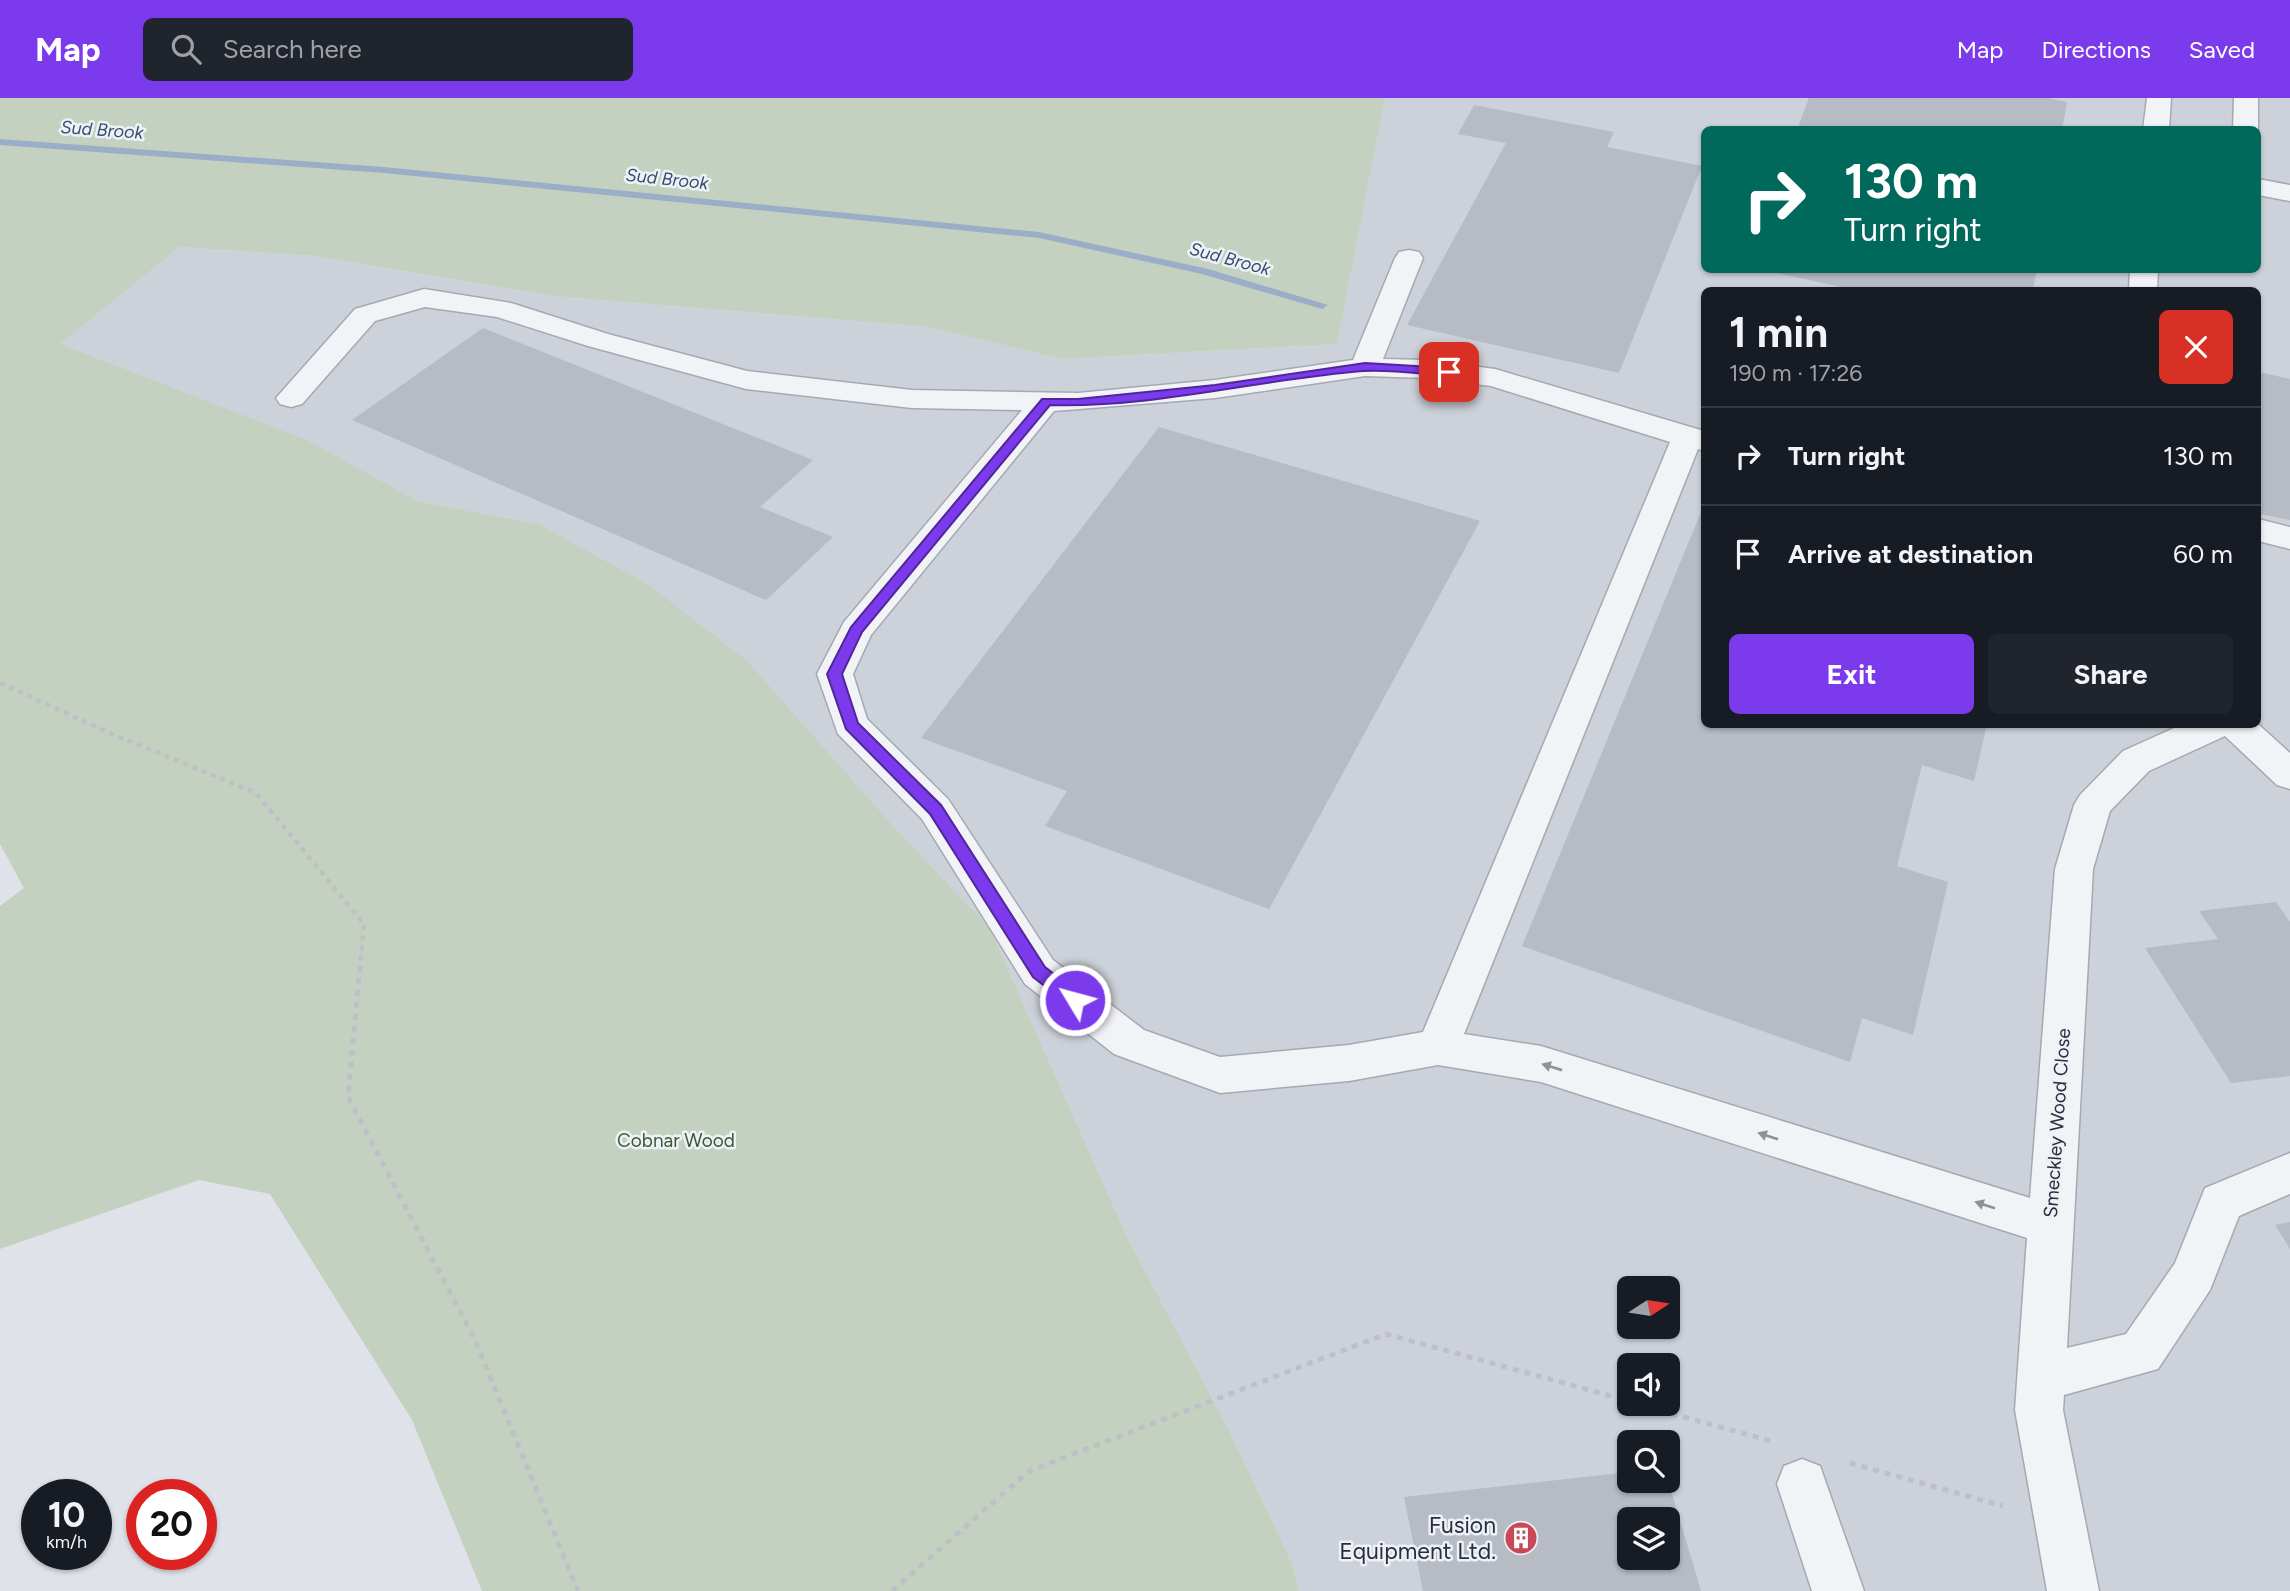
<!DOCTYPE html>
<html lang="en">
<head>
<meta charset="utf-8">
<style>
  :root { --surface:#171b24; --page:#20242c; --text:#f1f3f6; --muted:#9ea1a6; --line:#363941; --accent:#7c3aed }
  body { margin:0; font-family:Figtree,sans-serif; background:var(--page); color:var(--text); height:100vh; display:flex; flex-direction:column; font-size:26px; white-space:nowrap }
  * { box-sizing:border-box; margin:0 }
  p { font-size:23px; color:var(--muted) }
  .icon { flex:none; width:38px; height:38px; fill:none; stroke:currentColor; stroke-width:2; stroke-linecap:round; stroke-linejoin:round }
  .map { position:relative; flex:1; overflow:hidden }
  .side { position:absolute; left:1701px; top:189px; width:560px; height:441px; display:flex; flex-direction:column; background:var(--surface); border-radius:10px; box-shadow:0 2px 5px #0004 }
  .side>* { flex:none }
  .banner { position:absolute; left:1701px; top:28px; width:560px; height:147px; border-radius:10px; box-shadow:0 2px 5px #0004; background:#00695c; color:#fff; overflow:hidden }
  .needle { width:46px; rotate:78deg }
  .buttons { position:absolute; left:1617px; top:1178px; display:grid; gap:14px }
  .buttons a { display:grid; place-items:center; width:63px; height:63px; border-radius:10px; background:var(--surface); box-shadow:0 2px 5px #0004; font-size:35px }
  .speed { position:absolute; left:21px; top:1381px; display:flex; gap:14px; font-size:35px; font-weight:700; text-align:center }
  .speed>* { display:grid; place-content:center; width:91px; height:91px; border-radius:50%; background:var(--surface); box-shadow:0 2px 5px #0004; line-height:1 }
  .speed small { font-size:18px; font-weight:400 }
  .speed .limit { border:10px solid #d22; background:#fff; color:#111 }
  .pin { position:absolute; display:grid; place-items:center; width:60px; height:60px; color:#fff; margin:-30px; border-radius:14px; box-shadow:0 4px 10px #0006 }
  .me { position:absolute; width:77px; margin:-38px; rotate:307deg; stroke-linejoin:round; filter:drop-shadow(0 0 5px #0008) }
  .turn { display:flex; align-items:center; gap:24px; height:147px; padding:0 28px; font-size:32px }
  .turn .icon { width:91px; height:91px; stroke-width:2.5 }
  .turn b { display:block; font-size:49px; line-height:60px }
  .round { display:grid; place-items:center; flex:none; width:74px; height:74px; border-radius:10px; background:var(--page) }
  .head { display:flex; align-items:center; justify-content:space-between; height:119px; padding:0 28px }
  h1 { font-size:42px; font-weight:700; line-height:52px }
  .action { display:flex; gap:14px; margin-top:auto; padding:14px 28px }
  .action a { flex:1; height:80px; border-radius:10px; background:var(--accent); color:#fff; font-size:28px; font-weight:700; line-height:80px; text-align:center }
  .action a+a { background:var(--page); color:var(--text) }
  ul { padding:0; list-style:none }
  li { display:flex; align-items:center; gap:21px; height:98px; padding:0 28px; border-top:2px solid var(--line) }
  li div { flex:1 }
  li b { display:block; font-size:26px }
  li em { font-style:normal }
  header { display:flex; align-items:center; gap:42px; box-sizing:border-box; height:98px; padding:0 35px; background:var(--accent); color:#fff }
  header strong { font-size:33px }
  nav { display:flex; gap:38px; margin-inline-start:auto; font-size:24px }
  .search { width:490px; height:63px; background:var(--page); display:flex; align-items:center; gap:18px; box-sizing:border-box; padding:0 24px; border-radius:10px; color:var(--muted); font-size:26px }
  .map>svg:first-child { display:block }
</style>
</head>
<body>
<header>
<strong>Map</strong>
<div class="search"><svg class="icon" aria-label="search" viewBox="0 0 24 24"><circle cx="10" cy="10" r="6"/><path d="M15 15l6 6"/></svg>Search here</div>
<nav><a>Map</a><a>Directions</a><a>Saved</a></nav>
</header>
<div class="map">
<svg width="2290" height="1493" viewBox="0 0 2290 1493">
  <rect width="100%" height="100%" fill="#dfe2e8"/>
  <!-- built -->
  <path fill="#cdd1d9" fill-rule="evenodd" d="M1385,0H2290V1493H1299L1292,1465L1229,1332L1128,1141L989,829L892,727L538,426L417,403L366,377L59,246L178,149L316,158L551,198L929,229L1062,261L1337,246ZM1704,32H2258V172H1704ZM1704,192H2258V626H1704ZM1629,1190H1668V1228H1629ZM1629,1267H1668V1306H1629ZM1629,1344H1668V1382H1629ZM1629,1421H1668V1460H1629Z"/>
  <!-- green -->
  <path fill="#c4d1c0" d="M0,0H1385L1337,246L1062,261L929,229L551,198L316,158L179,149L60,246L307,342L417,403L538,426L649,487L747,563L892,727L989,829L1128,1141L1229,1332L1292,1465L1299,1493H482L412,1322L270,1096L199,1082L0,1151V808L24,790L0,746Z"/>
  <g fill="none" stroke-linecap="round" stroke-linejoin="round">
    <!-- stream -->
    <path fill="#9baec7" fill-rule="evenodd" d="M0,41L384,69L1039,134L1208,171L1328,207L1322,211L1202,176L1039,140L384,75L0,47Z"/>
  </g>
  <!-- building -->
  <g fill="#b6bbc4" fill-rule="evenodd">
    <path d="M1809,0H2048L2067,4L2062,32H1797Z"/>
    <path d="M1474,7L1614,34L1607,49L1702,68L1619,275L1407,227L1506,45L1458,36Z"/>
    <path d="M1763,172H2037L2033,192H1854Z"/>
    <path d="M483,230L813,362L760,409L833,439L766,502L352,322Z"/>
    <path d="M2258,274L2290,281V422L2260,416Z"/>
    <path d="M1159,329L1480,423L1269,811L1045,728L1067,693L921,640Z"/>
    <path d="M1704,407V626H1987L1974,683L1922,667L1897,768L1948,784L1913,937L1862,920L1850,964L1522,848Z"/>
    <path d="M2276,804L2290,824V978L2231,985L2145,850L2218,841L2199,813Z"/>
    <path d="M2290,1124V1151L2275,1127Z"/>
    <path d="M1629,1374V1382H1668L1701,1493H1423L1404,1399ZM1629,1421H1668V1460H1629Z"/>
  </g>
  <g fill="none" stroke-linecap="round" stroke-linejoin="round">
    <defs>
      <g id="minor">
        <path d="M2147,0H2171L2169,32H2143Z"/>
        <path d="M2234,0H2258V34L2233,32Z"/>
        <path d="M2258,81L2290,87V103L2258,97Z"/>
        <path d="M1409,152L1419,154L1423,160L1383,261L1426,262L1495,271L1704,333V353L1698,351L1464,936L1541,948L2030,1100L2055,771L2074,707L2080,697L2123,653L2183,626H2258L2290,655V691L2277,687L2225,638L2149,673L2110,713L2093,771L2067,1250L2126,1236L2175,1165L2205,1090L2290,1055V1096L2239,1118L2210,1192L2158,1271L2064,1297L2063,1312L2099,1493H2047L2015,1312L2027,1140L1541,984L1438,967L1349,983L1220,995L1114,956L1025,886L922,721L838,636L817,576L844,524L1022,312L912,310L746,291L588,248L497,219L425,209L375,223L302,306L291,309L280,306L276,300L355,211L424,191L511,205L608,236L747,273L912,292L1078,295L1215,282L1353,262L1395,160L1399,154ZM1365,278L1426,280L1491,288L1670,344L1423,934L1349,947L1220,959L1144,932L1053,862L948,701L867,621L853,576L871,537L1054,313L1215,300Z"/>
        <path d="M2130,172H2158L2157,192H2129Z"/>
        <path d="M2258,421L2290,429V451L2258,443Z"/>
        <path d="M1802,1361L1820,1368L1864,1493H1812L1777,1386L1784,1368Z"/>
      </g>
    </defs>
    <!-- minor casing -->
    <use href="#minor" stroke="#a4a9b2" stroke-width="3"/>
    <!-- path-far1 -->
    <path stroke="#bdc0c6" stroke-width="4.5" stroke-dasharray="5 5" stroke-linecap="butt" d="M0,585L110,635L256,695L364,826L360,870"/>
    <!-- path -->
    <g stroke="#bdc0c6" stroke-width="5" stroke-dasharray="6 6" stroke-linecap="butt">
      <path d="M360,868L348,999L475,1242L578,1493"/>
      <path d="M1637,1306L1771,1343"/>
      <path d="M1850,1365L2003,1408"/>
      <path d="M892,1493L1029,1373L1386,1236L1629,1303"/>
    </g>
    <!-- minor -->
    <use href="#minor" fill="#f1f3f6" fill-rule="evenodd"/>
  </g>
  <!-- one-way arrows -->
  <defs><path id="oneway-solid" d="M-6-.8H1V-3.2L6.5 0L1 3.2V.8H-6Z" transform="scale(1.75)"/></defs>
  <g fill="#8c919a">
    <use href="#oneway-solid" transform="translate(1552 969) rotate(-163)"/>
    <use href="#oneway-solid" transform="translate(1768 1038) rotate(-162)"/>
    <use href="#oneway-solid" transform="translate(1985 1107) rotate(-162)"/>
  </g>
  <!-- route -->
  <path fill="#7c3aed" stroke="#51269a" stroke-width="2" d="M1365,265L1449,270L1455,274L1449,278C1421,276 1391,271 1363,273C1259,281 1156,310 1050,307L862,534L842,576L858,625L941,707L1045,869L1081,897L1084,902L1081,907H1069L1033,879L930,716L846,631L827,576L851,529L1042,301H1078L1215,287Z"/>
  <!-- icons -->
  <defs>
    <symbol id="building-disc" viewBox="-11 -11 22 22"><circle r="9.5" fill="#c94756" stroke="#eef1f5"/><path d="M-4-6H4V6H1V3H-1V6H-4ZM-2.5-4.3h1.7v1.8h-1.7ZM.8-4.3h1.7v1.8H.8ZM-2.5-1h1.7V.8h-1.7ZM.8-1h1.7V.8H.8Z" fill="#fff"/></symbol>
  </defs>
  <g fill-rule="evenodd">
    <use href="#building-disc" x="1502" y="1421" width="38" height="38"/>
  </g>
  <g text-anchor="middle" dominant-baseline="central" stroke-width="5" stroke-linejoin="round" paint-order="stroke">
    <!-- far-water labels -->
    <g font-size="18" font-style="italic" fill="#344d71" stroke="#eef1f5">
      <text transform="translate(102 32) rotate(4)">Sud Brook</text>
      <text transform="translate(667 81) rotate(6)">Sud Brook</text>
      <text transform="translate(1230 161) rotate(15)">Sud Brook</text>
    </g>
    <!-- street labels -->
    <g font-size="19" fill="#282f3e" stroke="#eef1f5">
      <text transform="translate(2057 1025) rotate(-86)">Smeckley Wood Close</text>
    </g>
    <!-- park labels -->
    <g font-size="19" fill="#3b5936" stroke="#eef1f5">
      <text x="676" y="1042">Cobnar Wood</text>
    </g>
    <!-- near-poi labels -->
    <g font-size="23" fill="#282f3e" stroke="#eef1f5" text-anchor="end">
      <text x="1496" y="1427">Fusion<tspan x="1496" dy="26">Equipment Ltd.</tspan></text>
    </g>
  </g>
</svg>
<div class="buttons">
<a><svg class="needle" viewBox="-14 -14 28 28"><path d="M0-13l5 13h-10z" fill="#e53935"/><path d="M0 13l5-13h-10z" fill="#9ea1a6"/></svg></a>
<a><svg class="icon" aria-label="sound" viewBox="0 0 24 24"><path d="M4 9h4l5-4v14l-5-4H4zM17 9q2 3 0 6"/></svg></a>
<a><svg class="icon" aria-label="search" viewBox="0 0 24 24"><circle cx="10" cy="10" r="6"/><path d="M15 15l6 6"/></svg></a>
<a><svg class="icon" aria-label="layers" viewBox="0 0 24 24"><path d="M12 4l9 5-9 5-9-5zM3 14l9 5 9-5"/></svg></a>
</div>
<div class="speed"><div>10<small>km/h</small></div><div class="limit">20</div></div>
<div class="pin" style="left:1449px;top:274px;background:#d93025"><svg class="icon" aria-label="arrive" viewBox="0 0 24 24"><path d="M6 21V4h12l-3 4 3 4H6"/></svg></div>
<svg class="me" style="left:1075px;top:902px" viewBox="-20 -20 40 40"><circle r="17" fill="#7c3aed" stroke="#fff" stroke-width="3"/><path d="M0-11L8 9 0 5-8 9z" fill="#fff"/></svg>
<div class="banner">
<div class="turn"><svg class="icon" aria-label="right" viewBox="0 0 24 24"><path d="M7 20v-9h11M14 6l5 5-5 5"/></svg><div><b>130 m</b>Turn right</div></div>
</div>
<section class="side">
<div class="head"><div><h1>1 min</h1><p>190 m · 17:26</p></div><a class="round" style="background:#d93025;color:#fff"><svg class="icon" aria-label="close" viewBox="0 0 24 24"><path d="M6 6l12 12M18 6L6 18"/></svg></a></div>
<ul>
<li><svg class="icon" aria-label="right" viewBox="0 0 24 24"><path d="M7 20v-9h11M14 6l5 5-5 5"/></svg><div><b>Turn right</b></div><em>130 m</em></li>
<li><svg class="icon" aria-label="arrive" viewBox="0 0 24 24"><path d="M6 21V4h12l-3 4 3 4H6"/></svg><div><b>Arrive at destination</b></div><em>60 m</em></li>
</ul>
<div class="action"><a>Exit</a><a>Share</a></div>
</section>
</div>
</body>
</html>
